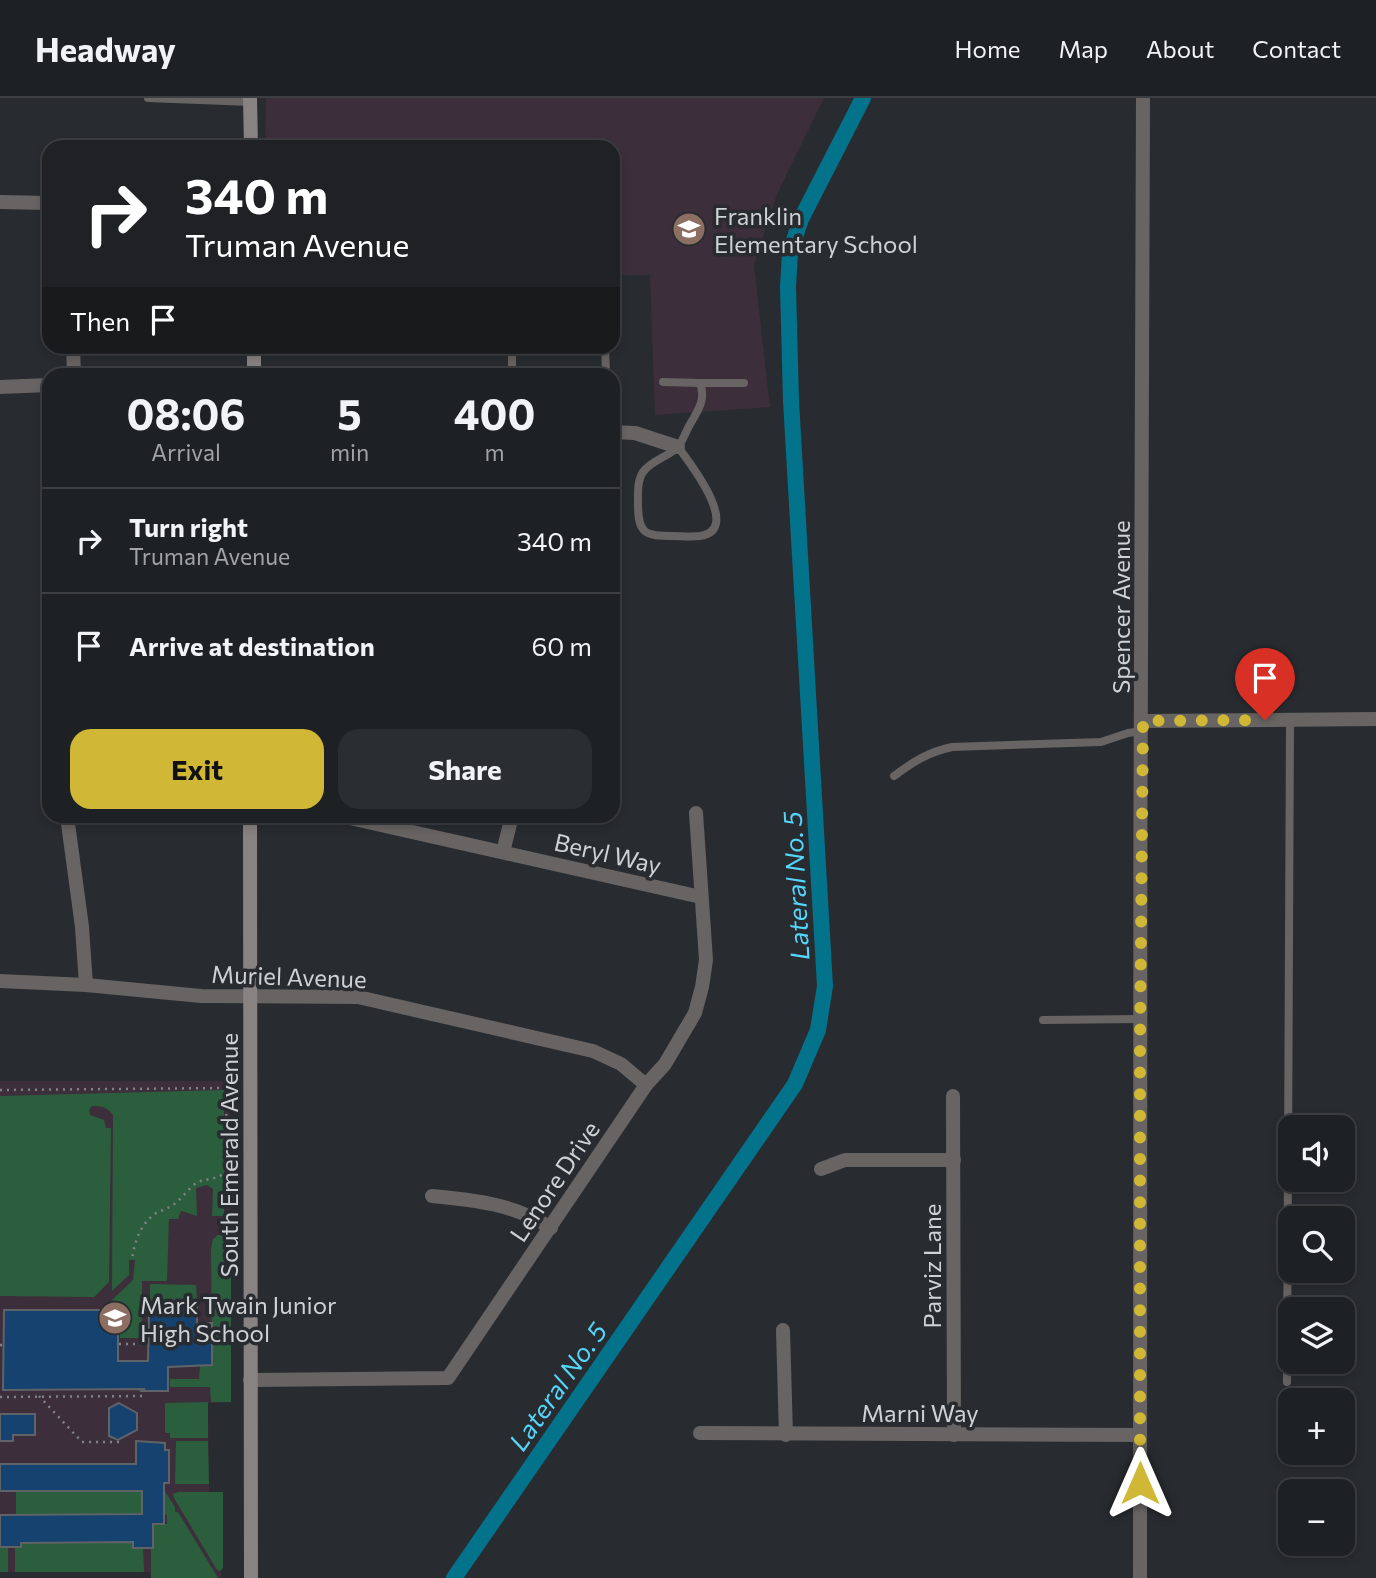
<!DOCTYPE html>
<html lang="en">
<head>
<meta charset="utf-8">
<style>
  :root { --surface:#1e2124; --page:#2b2e31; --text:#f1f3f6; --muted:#a1a3a6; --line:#3c3e41; --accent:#d1b736 }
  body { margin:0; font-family:Commissioner,sans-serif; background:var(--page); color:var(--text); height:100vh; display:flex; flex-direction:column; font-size:26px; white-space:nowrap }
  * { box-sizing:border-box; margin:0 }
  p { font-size:23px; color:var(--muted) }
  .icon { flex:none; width:38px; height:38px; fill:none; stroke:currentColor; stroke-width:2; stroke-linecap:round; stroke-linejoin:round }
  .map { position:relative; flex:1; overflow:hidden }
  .sheet { position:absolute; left:42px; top:270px; width:578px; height:455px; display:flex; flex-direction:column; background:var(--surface); border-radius:21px; box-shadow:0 4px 10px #0003,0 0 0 2px var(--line) }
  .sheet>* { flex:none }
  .top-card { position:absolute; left:42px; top:42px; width:578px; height:214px; border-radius:21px; box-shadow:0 4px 10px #0003,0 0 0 2px var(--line); background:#202124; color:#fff; overflow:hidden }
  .buttons { position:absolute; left:1278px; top:1017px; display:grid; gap:14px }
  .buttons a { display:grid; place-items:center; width:77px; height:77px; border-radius:14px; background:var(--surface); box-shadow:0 4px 10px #0003,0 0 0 2px var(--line); font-size:35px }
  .pin { position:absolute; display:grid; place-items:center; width:60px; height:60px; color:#fff; margin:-72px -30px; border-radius:50% 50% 50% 0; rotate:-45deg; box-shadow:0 0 7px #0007 }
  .pin .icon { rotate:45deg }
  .me { position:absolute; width:77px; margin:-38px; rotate:0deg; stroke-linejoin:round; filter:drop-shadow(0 0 5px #0008) }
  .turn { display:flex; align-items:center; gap:24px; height:147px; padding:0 28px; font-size:32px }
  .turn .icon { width:91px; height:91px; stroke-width:2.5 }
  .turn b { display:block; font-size:49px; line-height:60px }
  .then { display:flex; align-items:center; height:66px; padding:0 28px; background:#0003; gap:14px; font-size:26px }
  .eta { display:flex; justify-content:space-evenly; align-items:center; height:119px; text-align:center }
  .eta b { font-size:42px; font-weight:700; line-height:49px }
  .button { display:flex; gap:14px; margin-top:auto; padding:14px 28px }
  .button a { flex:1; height:80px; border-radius:21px; background:var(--accent); color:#111; font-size:28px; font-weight:700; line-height:80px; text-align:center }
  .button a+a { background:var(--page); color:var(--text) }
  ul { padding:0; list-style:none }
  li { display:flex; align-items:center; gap:21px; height:105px; padding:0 28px; border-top:2px solid var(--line) }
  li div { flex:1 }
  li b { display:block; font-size:26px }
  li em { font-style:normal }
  header { display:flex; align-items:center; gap:42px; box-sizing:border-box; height:98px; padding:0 35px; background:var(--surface); border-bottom:2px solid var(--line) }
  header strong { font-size:33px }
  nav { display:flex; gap:38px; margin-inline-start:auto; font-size:24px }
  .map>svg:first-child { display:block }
</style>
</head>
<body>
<header>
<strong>Headway</strong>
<nav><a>Home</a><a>Map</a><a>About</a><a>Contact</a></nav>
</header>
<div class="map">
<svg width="1376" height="1480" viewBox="0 0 1376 1480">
  <rect width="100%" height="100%" fill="#282c30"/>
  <!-- education -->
  <g fill="#3c2e3a">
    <path d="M266,0H824L777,96L754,167L770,309L655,317L650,177H613L612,49H265Z"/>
    <path d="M0,983H230L231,1304L208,1305L209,1394H223L221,1480H151L150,1474H0Z"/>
  </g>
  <!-- green -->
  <g fill="#2b5e3d">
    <path d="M224,992V1118H212L213,1091L207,1087L196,1090L197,1118L181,1113L178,1121H169L167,1183H142V1240H120V1207L112,1202L133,1182L135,1162H129V1177L112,1193L113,1017C107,1009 102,1008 92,1008L89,1012L90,1017L104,1022L106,1030H111L109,1184L94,1199L0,1198V998Z"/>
    <path d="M218,1137H231V1304H211L210,1289H170V1281H199L200,1267L212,1266L211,1150L213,1141Z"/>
    <path d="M150,1186L196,1187L197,1202L168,1211H159L150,1204Z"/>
    <path d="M208,1304V1340H170V1335H165V1305Z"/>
    <path d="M176,1343H208L209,1386H175Z"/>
    <path d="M16,1393H142V1416L16,1417Z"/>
    <path d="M164,1394L166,1395L175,1409V1414H178L218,1480H151V1450L153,1449V1438H150V1426H167V1417L164,1416Z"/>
    <path d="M178,1394H223V1470L220,1473L217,1472L174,1400L173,1396Z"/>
    <path d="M133,1444V1450H143L144,1474H15V1449H21V1445Z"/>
    <rect x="0" y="1449" width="8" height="25"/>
  </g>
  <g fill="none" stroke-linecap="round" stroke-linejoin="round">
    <!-- canal -->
    <path stroke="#03728b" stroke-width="16" d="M454,1480L795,986L818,932L825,888L791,303L788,189L790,154L801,121L863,0"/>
  </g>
  <!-- building -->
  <g fill="#164270" stroke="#5f6368" stroke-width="2">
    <path d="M168,1202H197V1225H212V1267L168,1269V1293H140L145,1291L3,1292L4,1212H118V1263H148L149,1213H168Z"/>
    <path d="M119,1305L137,1315V1332L118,1342L109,1338V1310Z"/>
    <path d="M0,1316H35V1337H13V1343H0Z"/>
    <path d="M136,1343L165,1345V1352H169V1385H164V1426H153V1450H133V1444L21,1445V1449H0V1417L142,1416V1393H0V1366H136Z"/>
  </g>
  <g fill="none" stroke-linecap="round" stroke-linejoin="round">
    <!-- path -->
    <g stroke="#808487" stroke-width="2.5" stroke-dasharray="2 5" stroke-linecap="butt">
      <path d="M0,992L226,990L227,1071C219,1083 210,1079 198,1084C189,1089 182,1101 173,1107C168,1110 163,1112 158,1114C141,1124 134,1144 132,1162"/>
      <path d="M119,1246H146"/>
      <path d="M0,1247H4"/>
      <path d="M39,1298L82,1344H120"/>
      <path d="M0,1299L146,1298"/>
    </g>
    <!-- lane -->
    <g stroke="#676463" stroke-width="8">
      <path d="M148,0L251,4"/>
      <path d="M512,248V276"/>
      <path d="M605,248L606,276"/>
      <path d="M663,284L700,285C707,303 696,315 688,330C685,336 682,344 678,349C668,359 652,362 643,374C637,383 638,396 638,406C638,436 645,438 673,438C682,438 691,439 700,438C743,432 689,364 678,349"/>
      <path d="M700,285H744"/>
      <path d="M894,678C913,664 928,654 952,649L1101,644L1128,635L1143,633"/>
      <path d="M1043,922L1140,921"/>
      <path d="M1287,1284L1290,622"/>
    </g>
    <!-- street -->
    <g stroke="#676463" stroke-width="14">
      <path d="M0,104L49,105"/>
      <path d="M73,248L74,276"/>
      <path d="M0,289L49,287"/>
      <path d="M612,334L635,335L678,349"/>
      <path d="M1143,623L1376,621"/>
      <path d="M67,718L82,829L86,887"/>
      <path d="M341,718L701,799"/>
      <path d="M503,754L512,718"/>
      <path d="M0,883L86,887L201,898L358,899L593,953L621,966L646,987"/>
      <path d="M953,998L954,1337"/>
      <path d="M821,1071L845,1062H954"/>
      <path d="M432,1098C475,1102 514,1106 551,1130"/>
      <path d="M783,1232L786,1337"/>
      <path d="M250,1282L448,1280L646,987L665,966L695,915L702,889L706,862L696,715"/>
      <path d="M700,1335L1140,1337"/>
      <path d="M1140,1480C1138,987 1142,493 1143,0"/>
    </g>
    <!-- secondary -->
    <g stroke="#888382" stroke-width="14">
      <path d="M250,0L251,49"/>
      <path d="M254,248V276"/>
      <path d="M250,718L251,1480"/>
    </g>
  </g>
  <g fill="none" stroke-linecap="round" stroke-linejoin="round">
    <!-- route -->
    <path stroke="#d1b736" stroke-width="12" stroke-dasharray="0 21.6" d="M1140,1385V946L1143,623L1265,622"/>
  </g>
  <!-- icons -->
  <defs>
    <symbol id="school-disc" viewBox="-11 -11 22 22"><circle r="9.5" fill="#8d6e63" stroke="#282c30"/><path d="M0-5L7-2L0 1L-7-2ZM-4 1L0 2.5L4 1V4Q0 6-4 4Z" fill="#fff"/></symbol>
  </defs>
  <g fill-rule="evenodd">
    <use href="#school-disc" x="670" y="112" width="38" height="38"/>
    <use href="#school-disc" x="96" y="1201" width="38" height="38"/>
  </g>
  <g text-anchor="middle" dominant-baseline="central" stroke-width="7" stroke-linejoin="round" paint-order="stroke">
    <!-- poi labels -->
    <g font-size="24" fill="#cfd2d4" stroke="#282c30" text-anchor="start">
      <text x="714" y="117">Franklin<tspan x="714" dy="28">Elementary School</tspan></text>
      <text x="140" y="1206">Mark Twain Junior<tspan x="140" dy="28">High School</tspan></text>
    </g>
    <!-- street labels -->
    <g font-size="24" fill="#cfd2d4" stroke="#282c30">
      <text transform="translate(1120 509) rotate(-90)">Spencer Avenue</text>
      <text transform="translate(608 755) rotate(13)">Beryl Way</text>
      <text transform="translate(289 878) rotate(2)">Muriel Avenue</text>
      <text transform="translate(228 1057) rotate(-90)">South Emerald Avenue</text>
      <text transform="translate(554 1083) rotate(-56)">Lenore Drive</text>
      <text transform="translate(931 1168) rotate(-90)">Parviz Lane</text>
      <text x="920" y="1314">Marni Way</text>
    </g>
    <!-- water labels -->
    <g font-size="26" font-style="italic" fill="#54d5fa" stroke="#282c30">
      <text transform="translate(795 788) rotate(-93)">Lateral No. 5</text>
      <text transform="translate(557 1288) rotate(-55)">Lateral No. 5</text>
    </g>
  </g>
</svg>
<div class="buttons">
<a><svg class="icon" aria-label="sound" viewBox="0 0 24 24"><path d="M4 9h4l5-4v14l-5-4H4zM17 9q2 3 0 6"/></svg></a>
<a><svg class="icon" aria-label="search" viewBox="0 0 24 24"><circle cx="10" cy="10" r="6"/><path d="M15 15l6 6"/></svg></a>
<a><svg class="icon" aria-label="layers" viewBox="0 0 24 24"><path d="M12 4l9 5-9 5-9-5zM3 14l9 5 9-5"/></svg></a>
<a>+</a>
<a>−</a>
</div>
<div class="pin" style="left:1265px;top:622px;background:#d93025"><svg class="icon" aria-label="arrive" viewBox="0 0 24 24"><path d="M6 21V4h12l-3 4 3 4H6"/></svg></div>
<svg class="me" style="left:1140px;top:1385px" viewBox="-20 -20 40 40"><path d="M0-17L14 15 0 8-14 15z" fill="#d1b736" stroke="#fff" stroke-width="4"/></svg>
<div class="top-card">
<div class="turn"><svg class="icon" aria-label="right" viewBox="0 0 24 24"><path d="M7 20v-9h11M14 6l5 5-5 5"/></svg><div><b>340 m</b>Truman Avenue</div></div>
<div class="then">Then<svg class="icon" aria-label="arrive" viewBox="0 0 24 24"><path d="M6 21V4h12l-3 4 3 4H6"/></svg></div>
</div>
<section class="sheet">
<div class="eta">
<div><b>08:06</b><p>Arrival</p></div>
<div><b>5</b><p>min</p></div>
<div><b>400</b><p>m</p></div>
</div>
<ul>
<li><svg class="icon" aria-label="right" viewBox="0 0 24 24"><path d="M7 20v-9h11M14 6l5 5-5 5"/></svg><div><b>Turn right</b><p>Truman Avenue</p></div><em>340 m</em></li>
<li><svg class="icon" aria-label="arrive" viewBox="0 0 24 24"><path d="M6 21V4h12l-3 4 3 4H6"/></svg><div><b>Arrive at destination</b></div><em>60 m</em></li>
</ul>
<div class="button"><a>Exit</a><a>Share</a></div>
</section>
</div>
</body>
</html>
